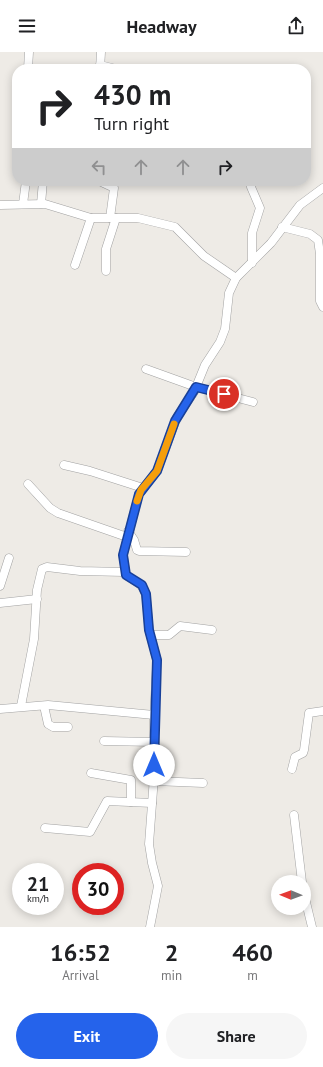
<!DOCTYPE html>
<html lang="en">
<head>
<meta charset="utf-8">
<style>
  :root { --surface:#fff; --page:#f6f6f6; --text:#202124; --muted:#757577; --accent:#2563eb }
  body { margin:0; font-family:"PT Sans",sans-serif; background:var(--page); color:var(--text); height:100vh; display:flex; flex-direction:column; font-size:15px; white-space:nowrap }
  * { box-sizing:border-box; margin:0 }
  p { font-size:13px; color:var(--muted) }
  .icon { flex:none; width:22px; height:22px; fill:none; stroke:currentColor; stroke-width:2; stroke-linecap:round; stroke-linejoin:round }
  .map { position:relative; height:875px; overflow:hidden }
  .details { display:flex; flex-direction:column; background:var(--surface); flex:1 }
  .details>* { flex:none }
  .top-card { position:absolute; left:12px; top:12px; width:299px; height:122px; border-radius:16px; box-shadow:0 2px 10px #0003; background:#fff; color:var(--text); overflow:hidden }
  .needle { width:26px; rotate:271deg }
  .controls { position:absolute; left:271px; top:823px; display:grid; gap:8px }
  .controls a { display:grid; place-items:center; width:40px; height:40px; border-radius:50%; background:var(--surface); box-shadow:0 2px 10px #0003; font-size:20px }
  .speed { position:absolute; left:12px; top:811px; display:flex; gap:8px; font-size:20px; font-weight:700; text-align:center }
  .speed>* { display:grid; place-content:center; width:52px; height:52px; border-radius:50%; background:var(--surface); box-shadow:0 2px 10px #0003; line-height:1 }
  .speed small { font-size:10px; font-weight:400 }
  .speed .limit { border:6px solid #d22; background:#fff; color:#111 }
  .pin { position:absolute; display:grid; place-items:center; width:34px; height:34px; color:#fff; margin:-17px; border:2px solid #fff; border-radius:50%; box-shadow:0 1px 4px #0007 }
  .me { position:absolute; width:44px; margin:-22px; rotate:0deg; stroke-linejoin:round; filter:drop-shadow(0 0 3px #0008) }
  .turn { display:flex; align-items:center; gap:14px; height:84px; padding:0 16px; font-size:18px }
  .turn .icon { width:52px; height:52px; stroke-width:2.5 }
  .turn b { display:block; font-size:28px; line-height:34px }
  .lanes { display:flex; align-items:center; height:38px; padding:0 16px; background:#0003; justify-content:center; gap:20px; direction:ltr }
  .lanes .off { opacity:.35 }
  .eta { display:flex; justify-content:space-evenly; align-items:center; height:68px; text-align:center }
  .eta b { font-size:24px; font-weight:700; line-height:28px }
  .primary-button { display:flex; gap:8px; margin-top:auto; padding:8px 16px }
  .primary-button a { flex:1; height:46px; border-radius:24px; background:var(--accent); color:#fff; font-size:16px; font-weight:700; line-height:46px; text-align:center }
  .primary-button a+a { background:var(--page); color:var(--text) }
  header { display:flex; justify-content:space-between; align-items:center; height:52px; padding:0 16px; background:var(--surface); font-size:18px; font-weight:700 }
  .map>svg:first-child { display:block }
</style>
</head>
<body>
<header><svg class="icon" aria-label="menu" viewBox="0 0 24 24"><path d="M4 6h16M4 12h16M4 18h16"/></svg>Headway<svg class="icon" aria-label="share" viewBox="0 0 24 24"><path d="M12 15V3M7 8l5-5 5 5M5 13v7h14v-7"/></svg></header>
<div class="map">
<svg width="323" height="875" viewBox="0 0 323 875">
  <rect width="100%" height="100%" fill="#eeebe6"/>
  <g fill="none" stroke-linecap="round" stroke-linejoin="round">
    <defs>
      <g id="minor">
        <path d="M100,13L116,17"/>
        <path d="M28,17L29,0"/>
        <path d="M100,17L101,0"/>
        <path d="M99,129L114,136L110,166"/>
        <path d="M251,129V135L260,156L252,181V211"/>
        <path d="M23,152L26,129"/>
        <path d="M41,152L43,129"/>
        <path d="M0,153L45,152L91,166H138L175,175L204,204L236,226"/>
        <path d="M282,175L310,182L318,188L320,202V249L323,255"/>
        <path d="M75,213L91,166"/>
        <path d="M106,219V197L116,166"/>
        <path d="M146,317L196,335L253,350"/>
        <path d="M64,413L90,419L143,436"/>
        <path d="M28,432L50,456L58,461L127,485"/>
        <path d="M128,479L134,488L137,498L139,499L186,500"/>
        <path d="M0,534L9,506"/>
        <path d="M0,551L37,547"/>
        <path d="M151,583H169L180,574L212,578"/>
        <path d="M21,654L34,587L37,538L42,517L47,515L80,519L124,520"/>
        <path d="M44,654L48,672L53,675H68"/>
        <path d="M0,657L48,653L154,663"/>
        <path d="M104,689L154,690"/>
        <path d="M292,717L295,705L303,701L304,698L309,661L323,659"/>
        <path d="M91,721L131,728V750"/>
        <path d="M154,729L203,731"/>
        <path d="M294,763L302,830"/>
        <path d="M45,776L90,780L107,749L152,751"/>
        <path d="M304,842L312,875"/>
        <path d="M150,875L158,834L152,811L149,792L154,725V667L157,608L149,578L146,542L141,533L126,523L123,503L139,442L157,419L177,365L194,340L205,313L220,290L225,277L229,241L236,226L271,191L300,153L323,136"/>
      </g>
    </defs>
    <!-- minor casing -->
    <use href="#minor" stroke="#a2a2a2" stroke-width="9"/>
    <!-- minor -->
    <use href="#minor" stroke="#fff" stroke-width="8"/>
  </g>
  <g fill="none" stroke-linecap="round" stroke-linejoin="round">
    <defs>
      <path id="route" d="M154,713L157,608L149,578L146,542L142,533L126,523L123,503L139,442L157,419L175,369L196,335L224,342"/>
    </defs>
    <!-- route casing -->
    <use href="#route" stroke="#184099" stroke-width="10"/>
    <!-- route -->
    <use href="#route" stroke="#2563eb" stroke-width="7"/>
    <!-- slow -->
    <path stroke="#f59e0b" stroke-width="7" d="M137,449L141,438L157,419L174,372"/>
  </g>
</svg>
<div class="controls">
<a><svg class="needle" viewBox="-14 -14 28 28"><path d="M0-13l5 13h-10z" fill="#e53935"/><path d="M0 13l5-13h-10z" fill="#757577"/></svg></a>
</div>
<div class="speed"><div>21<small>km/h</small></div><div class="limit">30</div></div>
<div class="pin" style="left:224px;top:342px;background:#d93025"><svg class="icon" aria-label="arrive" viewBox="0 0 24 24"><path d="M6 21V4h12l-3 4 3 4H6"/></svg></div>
<svg class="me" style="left:154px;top:713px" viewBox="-20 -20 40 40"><circle r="19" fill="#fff"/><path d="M0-13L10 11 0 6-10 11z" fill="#2563eb"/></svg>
<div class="top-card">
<div class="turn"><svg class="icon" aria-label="right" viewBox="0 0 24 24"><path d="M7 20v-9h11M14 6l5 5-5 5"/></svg><div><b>430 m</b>Turn right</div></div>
<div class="lanes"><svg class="icon off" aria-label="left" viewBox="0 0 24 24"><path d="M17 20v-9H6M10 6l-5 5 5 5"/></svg><svg class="icon off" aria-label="ahead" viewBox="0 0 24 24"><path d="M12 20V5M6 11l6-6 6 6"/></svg><svg class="icon off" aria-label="ahead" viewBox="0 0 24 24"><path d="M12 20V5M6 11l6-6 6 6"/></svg><svg class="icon" aria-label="right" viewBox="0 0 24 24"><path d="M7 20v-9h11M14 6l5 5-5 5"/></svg></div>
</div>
</div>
<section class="details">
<div class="eta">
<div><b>16:52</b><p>Arrival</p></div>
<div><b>2</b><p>min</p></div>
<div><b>460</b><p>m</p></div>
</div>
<div class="primary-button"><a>Exit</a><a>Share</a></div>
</section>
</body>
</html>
